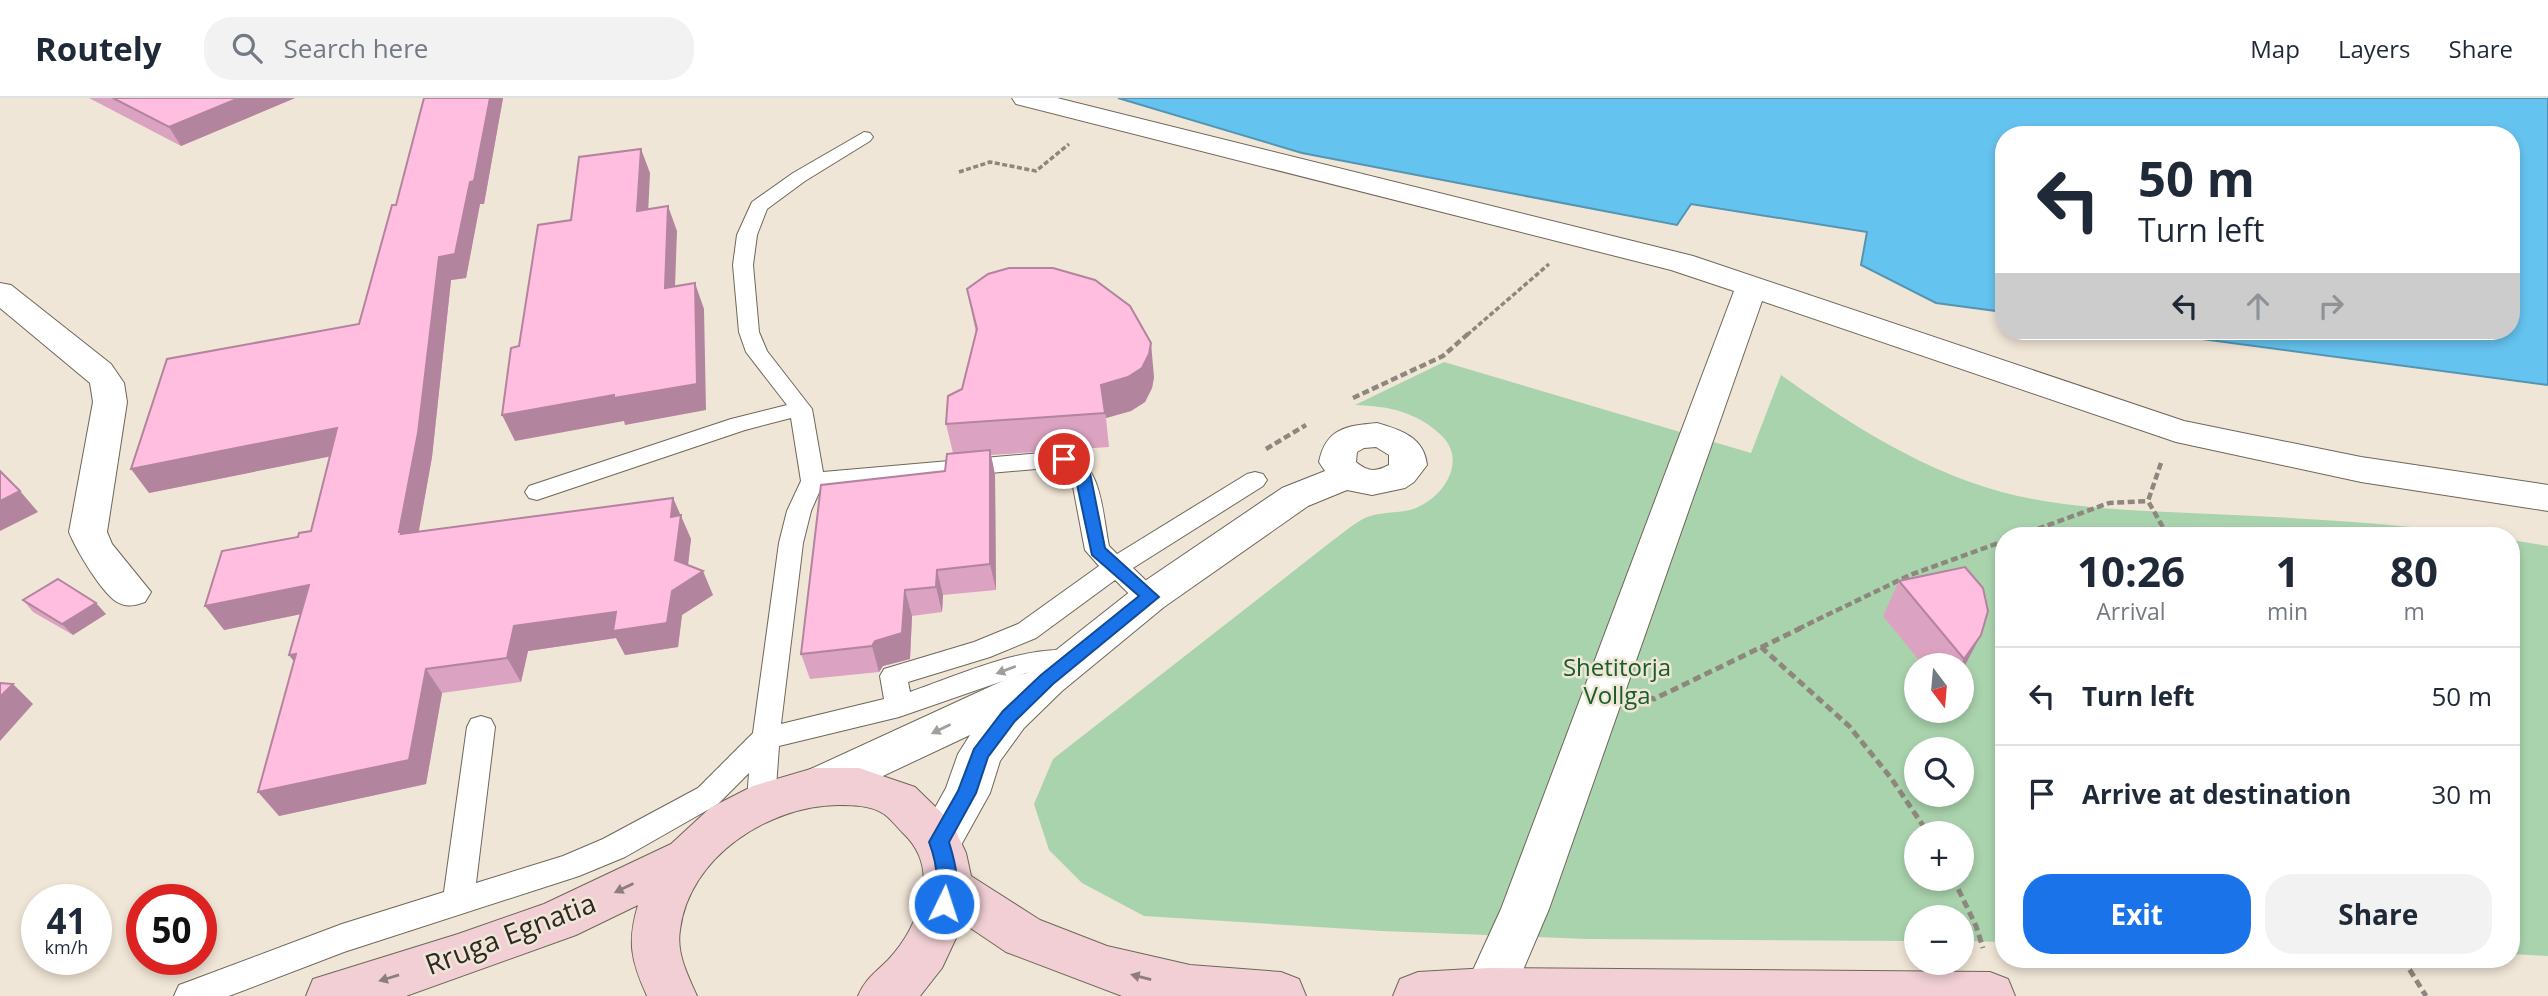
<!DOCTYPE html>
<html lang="en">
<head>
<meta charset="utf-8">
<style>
  :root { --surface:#fff; --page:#f2f2f3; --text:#1f2937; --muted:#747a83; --line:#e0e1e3; --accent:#1a73e8 }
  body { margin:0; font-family:"Open Sans",sans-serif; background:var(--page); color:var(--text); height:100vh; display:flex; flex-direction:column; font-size:26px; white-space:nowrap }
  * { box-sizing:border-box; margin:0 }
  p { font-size:23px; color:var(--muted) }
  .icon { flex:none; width:38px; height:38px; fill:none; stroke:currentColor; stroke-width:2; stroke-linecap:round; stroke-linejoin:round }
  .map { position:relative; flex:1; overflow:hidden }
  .side { position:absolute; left:1995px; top:429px; width:525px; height:441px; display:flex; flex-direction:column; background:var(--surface); border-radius:28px; box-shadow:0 4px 10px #0003 }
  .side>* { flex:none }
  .guide { position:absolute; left:1995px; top:28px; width:525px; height:214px; border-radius:28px; box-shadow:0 4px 10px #0003; background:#fff; color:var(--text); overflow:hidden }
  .needle { width:46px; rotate:164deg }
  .controls { position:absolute; left:1904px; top:555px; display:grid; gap:14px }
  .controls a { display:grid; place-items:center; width:70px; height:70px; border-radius:50%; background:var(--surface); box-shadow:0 4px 10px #0003; font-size:35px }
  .speed { position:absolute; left:21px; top:786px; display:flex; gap:14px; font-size:35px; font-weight:700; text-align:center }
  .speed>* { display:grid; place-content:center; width:91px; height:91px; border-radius:50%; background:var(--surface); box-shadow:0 4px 10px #0003; line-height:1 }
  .speed small { font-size:18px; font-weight:400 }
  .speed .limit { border:10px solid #d22; background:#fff; color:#111 }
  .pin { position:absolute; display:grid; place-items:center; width:60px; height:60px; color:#fff; margin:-30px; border:4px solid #fff; border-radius:50%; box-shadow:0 2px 7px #0007 }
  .me { position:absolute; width:77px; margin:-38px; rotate:4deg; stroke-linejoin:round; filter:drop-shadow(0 0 5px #0008) }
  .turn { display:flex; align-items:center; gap:24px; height:147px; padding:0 28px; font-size:32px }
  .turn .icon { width:91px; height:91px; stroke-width:2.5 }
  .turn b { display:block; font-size:49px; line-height:60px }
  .lanes { display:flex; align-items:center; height:66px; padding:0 28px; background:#0003; justify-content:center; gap:35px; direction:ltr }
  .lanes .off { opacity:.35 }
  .eta { display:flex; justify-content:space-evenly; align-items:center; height:119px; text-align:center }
  .eta b { font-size:42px; font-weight:700; line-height:49px }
  .button { display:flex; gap:14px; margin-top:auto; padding:14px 28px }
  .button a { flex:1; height:80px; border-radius:28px; background:var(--accent); color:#fff; font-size:28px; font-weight:700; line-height:80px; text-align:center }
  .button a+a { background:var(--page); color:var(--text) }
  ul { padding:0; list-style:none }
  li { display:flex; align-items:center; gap:21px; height:98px; padding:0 28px; border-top:2px solid var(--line) }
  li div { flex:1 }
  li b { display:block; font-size:26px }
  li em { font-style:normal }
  header { display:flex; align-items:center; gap:42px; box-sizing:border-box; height:98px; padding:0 35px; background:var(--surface); border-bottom:2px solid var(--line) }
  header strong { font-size:33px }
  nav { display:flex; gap:38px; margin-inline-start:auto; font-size:24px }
  .search { width:490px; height:63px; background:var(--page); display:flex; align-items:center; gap:18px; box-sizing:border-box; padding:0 24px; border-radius:28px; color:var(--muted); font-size:26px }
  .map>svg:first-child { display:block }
</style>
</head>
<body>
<header>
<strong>Routely</strong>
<div class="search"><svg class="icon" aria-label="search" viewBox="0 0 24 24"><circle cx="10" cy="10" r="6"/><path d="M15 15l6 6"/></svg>Search here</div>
<nav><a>Map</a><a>Layers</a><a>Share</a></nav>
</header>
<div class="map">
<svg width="2548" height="898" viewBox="0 0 2548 898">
  <rect width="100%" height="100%" fill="#f0e6d7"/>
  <!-- green -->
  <g fill="#a9d3ad" fill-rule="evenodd">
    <path d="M1444,264L1751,355L1781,277C1840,319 1901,359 1970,384C2047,412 2131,412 2212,416C2302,420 2393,425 2482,437L2004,438V844L1962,843V819H1916V843L1587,841L1382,833L1144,818L1082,785L1049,752L1034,706L1053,661L1332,443C1342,436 1355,424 1367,419C1380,414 1396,415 1410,412C1440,404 1468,366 1443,339C1418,314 1389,308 1355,307ZM1916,567H1962V612H1916ZM1916,651H1962V696H1916ZM1916,735H1962V780H1916Z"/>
    <path d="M2511,442L2548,448V858L2511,856Z"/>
  </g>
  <!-- water -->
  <path fill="#65c3ef" stroke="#5495b2" stroke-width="2" d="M1118,0H2548V287L2142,233H2511V37H2004V214L1936,205L1861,167L1867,134L1691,106L1677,127L1302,55Z"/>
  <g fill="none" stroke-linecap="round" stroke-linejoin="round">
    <defs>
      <path id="lane" d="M864,34L870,35L873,39L870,43L805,83L767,111L757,137L753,167L759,234L767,253L812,311L823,374L1064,353C1103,364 1102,415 1109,448L1117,456L1247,376L1255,374L1263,376L1267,382L1263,388L1133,470L1163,499L1159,506C1140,511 1128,494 1115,482L1036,540L990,559L908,584L910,594C954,579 1037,541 1082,555L1086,562L1082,569L1026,575L899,619L779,648L775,703L771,712L761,715L751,712L747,703L749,675L718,706L625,759L579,778L344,854L229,898H174L179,887L190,883L342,826L444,794L467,629L471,621L481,618L491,621L495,629L476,785L563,758L603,741L698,690L753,635L779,445L787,413L801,383L791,320L745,332L537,402L529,400L525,394L529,388L731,321L787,307L746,254L739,234L733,167L737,137L752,104L793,75ZM1059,369L1071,378L1085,452L1099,468L1018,526L974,544L884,571L880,578L884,601L781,626L803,445L811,413L821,390Z"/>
      <g id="street">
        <path d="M1012,0H1057L1693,158L2184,323L2361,359L2548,387V413L2361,384L2176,344L1762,203L1549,811L1512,898H1464L1463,894L1501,811L1734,193L1671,172L1016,6Z"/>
        <path d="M0,185L11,187L111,266L124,285L127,304L107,434L112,446L151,494L145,504C136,507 127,510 117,504C102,495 76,452 69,434L93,304L90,285L0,210Z"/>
        <path d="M1377,325C1401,332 1424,339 1427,367L1414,384L1405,390L1372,397L1347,392L1308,408L1164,509L1062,593L1024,630L1000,663L990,695L955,758L939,764L923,758L916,744L946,690L958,656L970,637L834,701L818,707L802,701L795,688L802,675L1011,579L1027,575L1136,489L1282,390L1325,373L1319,364C1326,330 1346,328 1377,325ZM1376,349L1389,357V367C1376,374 1368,374 1356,364L1357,354L1364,350Z"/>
      </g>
      <g id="secondary">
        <path d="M814,670H859L915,689L952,725L966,755L971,778L1040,822L1107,848L1190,867L1281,874L1299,881L1306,898H1122L1006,854L963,825L942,870L920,898H858C865,881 875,875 888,862C905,844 917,822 922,797C927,773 921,752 903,735C897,729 891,721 884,716C870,707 853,707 838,707C768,708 689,759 680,832C676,855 688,878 697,898H647C631,863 627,844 638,807L576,837L406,898H306L313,881L458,836L544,806L671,746L710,710L753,688Z"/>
        <path d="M1488,870L1990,874L2008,881L2015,898H1393L1400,881L1418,874Z"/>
      </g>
    </defs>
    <!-- lane casing -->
    <use href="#lane" stroke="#6e6659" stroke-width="2"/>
    <!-- street casing -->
    <use href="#street" stroke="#6e6659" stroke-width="2"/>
    <!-- secondary casing -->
    <use href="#secondary" stroke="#6e6659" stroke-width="2"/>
    <!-- path-far2 -->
    <g stroke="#8d877d" stroke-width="3.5" stroke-dasharray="5 2.5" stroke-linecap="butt">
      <path d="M959,74L990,64L1036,73L1069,46"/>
      <path d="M1467,237L1549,166"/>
    </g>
    <!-- path-far1 -->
    <g stroke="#8d877d" stroke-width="4.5" stroke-dasharray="7 3.5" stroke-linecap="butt">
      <path d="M1353,300L1443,258L1469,235"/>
      <path d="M1266,351L1306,327"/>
      <path d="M2161,365L2148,403L2168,438"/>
      <path d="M2018,438L2109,405L2148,403"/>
      <path d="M1798,531L1910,477L2004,443"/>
    </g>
    <!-- path -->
    <g stroke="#8d877d" stroke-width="5" stroke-dasharray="8 4.5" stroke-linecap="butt">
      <path d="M1761,549L1849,628L1891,680L1928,735"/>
      <path d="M1648,599L1654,601L1801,530"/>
      <path d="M1953,780L1976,828L1983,850"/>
      <path d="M2403,861L2426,898"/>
    </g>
    <!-- lane -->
    <use href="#lane" fill="#fff" fill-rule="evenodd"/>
    <!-- street -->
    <use href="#street" fill="#fff" fill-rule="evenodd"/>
    <!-- secondary -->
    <use href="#secondary" fill="#f1cfd4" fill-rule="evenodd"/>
  </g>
  <!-- wall -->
  <g fill="#dba3c1">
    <path d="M89,0H295L181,48Z"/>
    <path d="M424,0H503L484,106H480L466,180L451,182L432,359L418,434L673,400L691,441L688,467L713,497L682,517L678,549L625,557L616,540L528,553L521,584L442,595L426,686L279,718L294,563L289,557L301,516L224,532L298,439L311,433L330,358L149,395L359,226L396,107Z"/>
    <path d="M967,191L1154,279L1152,290L1145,304L1131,313L1106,320L1109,349L991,357L995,377L996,492L943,497L942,514L912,518L910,561L883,568L879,574L810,581L801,556L945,373L953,355L946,326L962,291L976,235Z"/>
    <path d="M1899,483L1988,513L1962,567H1923L1883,518Z"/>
    <path d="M23,502L106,516L73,537L33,514Z"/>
  </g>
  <!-- shaded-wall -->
  <g fill="#b2849d">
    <path d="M239,0H295L181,48L169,29Z"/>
    <path d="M490,0H503L484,106H480L466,180L451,182L432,359L415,455L399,434L439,159Z"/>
    <path d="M641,51L650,75L647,138L637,113Z"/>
    <path d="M668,108L677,133L674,216L665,190Z"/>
    <path d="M695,185L704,211L706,312L625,327L624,323L515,343L502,317Z"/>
    <path d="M1151,245L1154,279L1152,290L1145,304L1131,313L1106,320L1101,287Z"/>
    <path d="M337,330L352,354L149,395L131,371Z"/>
    <path d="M990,352L995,377L996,492L990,466Z"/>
    <path d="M20,393L38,414L0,433V403Z"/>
    <path d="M673,400L691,441L686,484L703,473L713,497L682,517L678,549L625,557L616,540L528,553L521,584L507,560L514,528L675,462L671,419Z"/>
    <path d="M937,472L943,497L942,514L936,489Z"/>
    <path d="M309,487L326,511L224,532L205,508Z"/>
    <path d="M905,492L912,518L910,561L883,568L879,574L872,548Z"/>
    <path d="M96,505L106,516L73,537L62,526Z"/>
    <path d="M1981,537L1962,573V567H1961L1964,561Z"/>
    <path d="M296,556L307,581L289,557Z"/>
    <path d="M426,571L442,595L426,686L279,718L258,694Z"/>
    <path d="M13,586L33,606L0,643V599Z"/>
  </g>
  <!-- building -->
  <g fill="#ffbde0" stroke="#b2849d" stroke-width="2">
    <path d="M113,0H239L169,29Z"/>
    <path d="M424,0H490L474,83L470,84L455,156L439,159L418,335L399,434H402L401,436L673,400L671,419L681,417L675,462L703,473L672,493L667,525L613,533L616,514L514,528L507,560L426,571L409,662L258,694L296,556L289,557L309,487L205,508L222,453L298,439L299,435L311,433L337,330L131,371L167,261L359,226L392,107H396Z"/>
    <path d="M641,51L637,113L668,108L665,190L695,185L697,286L614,300V297L502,317L511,250L519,248L538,127L571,122L579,59Z"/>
    <path d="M1009,170H1053L1095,182L1130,208L1151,245L1149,256L1142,270L1128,279L1101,287L1105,315L946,326L948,298L962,291L977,231L967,191L988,176Z"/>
    <path d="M990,352V466L937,472L936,489L905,492L902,535L875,543L872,548L801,556L821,387L945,373L947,356Z"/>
    <path d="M0,373L20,393L0,403Z"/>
    <path d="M1965,469L1983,490L1988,513L1981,537L1964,561L1899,483Z"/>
    <path d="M58,481L96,505L62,526L23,502Z"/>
    <path d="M0,585L13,586L0,599Z"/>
  </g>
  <!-- one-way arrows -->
  <defs><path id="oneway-solid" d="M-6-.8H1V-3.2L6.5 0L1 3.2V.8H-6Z" transform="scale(1.75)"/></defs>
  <g fill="#a09f9c">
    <use href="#oneway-solid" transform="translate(1006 572) rotate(159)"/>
    <use href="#oneway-solid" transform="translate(941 631) rotate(154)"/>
  </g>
  <g fill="#8f7c7c">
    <use href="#oneway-solid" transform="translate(624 790) rotate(154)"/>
    <use href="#oneway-solid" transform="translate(1141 879) rotate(-166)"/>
    <use href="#oneway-solid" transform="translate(389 880) rotate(163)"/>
  </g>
  <!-- route -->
  <path fill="#1a73e8" stroke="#114b97" stroke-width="2" d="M1064,356L1090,375L1105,450L1159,499L1053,586L1015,623L988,659L976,695L949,744C956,767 962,790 951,812L944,815L937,812C932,803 938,794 937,784C937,769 934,757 929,744L958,693L974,651L1003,613L1041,577L1139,498L1092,457L1075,377L1057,361Z"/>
  <g text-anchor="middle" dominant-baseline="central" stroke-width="5" stroke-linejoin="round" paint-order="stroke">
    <!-- park labels -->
    <g font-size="24" fill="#175e27" stroke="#f0e6d7">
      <text x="1617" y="568">Shetitorja<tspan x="1617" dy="28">Vollga</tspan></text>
    </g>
    <!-- near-street labels -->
    <g font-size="28" fill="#2d2a24" stroke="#f0e6d7">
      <text transform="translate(510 835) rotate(-21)">Rruga Egnatia</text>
    </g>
  </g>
</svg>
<div class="controls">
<a><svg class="needle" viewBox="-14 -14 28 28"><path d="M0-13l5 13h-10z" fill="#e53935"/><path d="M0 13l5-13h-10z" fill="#747a83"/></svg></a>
<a><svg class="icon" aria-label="search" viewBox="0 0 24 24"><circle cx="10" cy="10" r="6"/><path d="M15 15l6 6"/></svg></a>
<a>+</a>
<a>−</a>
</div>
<div class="speed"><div>41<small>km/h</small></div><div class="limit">50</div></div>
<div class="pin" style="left:1064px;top:361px;background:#d93025"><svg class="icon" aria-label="arrive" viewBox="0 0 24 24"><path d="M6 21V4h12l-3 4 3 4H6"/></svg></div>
<svg class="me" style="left:944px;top:806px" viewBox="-20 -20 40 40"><circle r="17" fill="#1a73e8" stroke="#fff" stroke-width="3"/><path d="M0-11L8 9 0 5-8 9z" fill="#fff"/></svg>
<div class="guide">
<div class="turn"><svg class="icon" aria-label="left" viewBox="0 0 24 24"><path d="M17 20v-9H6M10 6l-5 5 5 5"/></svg><div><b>50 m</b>Turn left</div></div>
<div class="lanes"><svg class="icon" aria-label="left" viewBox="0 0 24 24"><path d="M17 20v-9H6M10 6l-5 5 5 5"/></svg><svg class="icon off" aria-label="ahead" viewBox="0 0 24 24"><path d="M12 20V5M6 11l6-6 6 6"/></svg><svg class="icon off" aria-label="right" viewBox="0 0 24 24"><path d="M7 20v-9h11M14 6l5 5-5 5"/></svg></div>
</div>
<section class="side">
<div class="eta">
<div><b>10:26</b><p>Arrival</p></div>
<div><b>1</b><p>min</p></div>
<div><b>80</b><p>m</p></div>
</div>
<ul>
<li><svg class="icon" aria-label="left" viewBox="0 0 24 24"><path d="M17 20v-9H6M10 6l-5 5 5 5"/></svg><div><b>Turn left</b></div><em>50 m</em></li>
<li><svg class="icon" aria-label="arrive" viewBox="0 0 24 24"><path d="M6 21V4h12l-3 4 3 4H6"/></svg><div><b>Arrive at destination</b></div><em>30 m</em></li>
</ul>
<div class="button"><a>Exit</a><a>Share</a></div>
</section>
</div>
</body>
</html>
